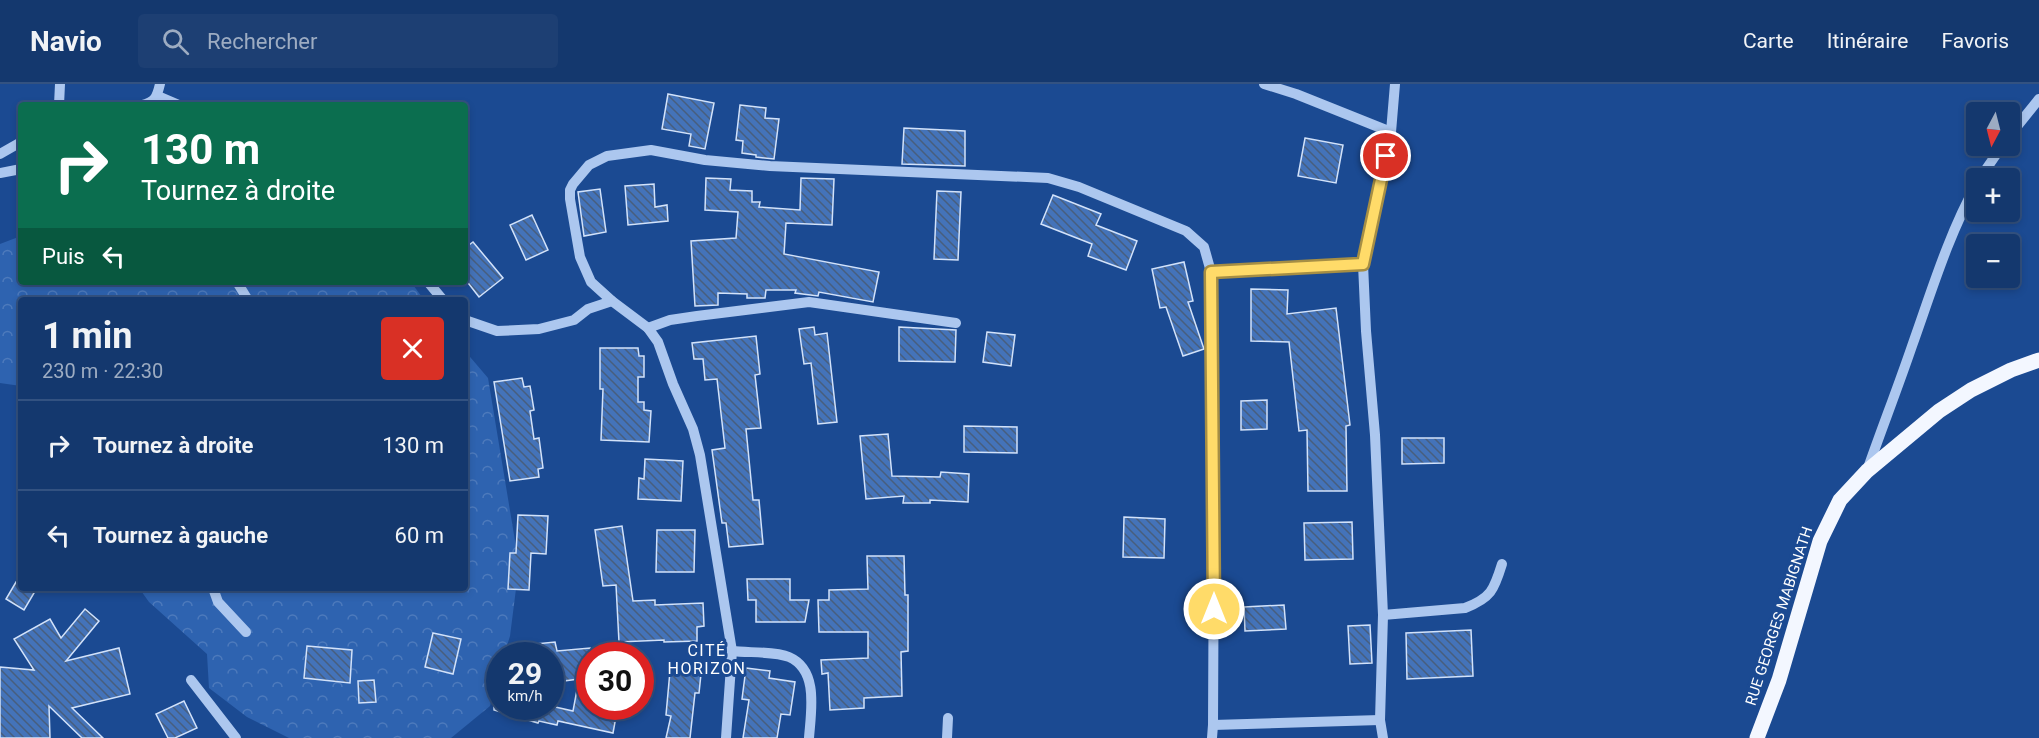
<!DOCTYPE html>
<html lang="fr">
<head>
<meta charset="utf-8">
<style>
  :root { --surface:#14386e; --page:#1d3f73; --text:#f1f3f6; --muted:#9dacc2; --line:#335281 }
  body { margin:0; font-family:Roboto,sans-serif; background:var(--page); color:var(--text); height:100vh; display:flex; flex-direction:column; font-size:22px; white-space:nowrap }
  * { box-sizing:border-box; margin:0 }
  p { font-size:20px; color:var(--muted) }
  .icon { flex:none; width:33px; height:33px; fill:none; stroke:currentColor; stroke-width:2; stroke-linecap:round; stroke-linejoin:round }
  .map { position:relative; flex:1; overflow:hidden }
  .side { position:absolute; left:18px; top:213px; width:450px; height:294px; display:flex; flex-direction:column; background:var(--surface); border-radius:6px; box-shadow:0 3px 9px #0003,0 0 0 2px var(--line) }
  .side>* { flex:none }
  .guide { position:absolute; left:18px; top:18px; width:450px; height:183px; border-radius:6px; box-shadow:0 3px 9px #0003,0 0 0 2px var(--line); background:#0b6e4f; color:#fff; overflow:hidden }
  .needle { width:39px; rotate:187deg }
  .controls { position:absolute; left:1966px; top:18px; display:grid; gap:12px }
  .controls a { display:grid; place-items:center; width:54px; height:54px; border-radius:6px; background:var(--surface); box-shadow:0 3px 9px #0003,0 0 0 2px var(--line); font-size:30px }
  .speed { position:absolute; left:486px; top:558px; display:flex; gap:12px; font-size:30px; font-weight:700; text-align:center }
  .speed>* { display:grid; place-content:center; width:78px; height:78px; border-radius:50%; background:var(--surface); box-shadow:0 3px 9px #0003,0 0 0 2px var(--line); line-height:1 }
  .speed small { font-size:15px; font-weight:400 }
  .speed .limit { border:9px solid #d22; background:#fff; color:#111 }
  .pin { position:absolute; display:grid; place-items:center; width:51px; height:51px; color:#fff; margin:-26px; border:3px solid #fff; border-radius:50%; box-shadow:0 2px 6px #0007 }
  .me { position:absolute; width:66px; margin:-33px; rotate:0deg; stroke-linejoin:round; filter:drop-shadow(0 0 4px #0008) }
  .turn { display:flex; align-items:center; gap:21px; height:126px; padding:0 24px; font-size:27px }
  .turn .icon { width:78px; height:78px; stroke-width:2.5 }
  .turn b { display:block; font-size:42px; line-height:51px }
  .then { display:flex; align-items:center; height:57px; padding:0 24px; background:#0003; gap:12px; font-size:22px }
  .round { display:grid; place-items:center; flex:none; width:63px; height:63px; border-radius:6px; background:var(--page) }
  .headline { display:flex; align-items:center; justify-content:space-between; height:102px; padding:0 24px }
  h1 { font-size:36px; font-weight:700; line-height:45px }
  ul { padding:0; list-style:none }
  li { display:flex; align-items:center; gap:18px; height:90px; padding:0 24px; border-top:2px solid var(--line) }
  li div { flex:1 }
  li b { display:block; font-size:22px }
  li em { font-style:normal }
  header { display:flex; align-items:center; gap:36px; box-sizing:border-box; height:84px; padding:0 30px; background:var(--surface); border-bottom:2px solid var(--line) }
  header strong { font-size:28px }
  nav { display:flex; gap:33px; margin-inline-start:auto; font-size:21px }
  .search { width:420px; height:54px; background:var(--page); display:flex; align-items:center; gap:15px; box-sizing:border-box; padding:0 21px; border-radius:6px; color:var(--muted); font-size:22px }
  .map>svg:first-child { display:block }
</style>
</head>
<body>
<header>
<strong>Navio</strong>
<div class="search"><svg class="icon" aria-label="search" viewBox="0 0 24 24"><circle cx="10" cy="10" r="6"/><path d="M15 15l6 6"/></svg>Rechercher</div>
<nav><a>Carte</a><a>Itinéraire</a><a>Favoris</a></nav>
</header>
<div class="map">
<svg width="2039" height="654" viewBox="0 0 2039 654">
  <defs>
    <pattern id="forest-crowns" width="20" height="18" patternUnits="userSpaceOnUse" patternTransform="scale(1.5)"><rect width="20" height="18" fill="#2e63b0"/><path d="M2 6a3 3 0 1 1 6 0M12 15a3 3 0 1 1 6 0" fill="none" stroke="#4d7abc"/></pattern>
    <pattern id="building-back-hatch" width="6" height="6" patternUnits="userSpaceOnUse" patternTransform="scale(1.5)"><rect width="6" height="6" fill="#4473b9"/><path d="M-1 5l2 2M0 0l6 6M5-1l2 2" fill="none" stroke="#485e7d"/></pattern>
  </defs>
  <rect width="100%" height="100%" fill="#1b4a92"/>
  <!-- forest -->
  <g fill="url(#forest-crowns)">
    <path d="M21,152V198H411L424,216H21V302L0,299V160Z"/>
    <path d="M465,267L488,294L519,481L510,552L504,571L500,572L499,588L490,622L451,654H289L247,633L209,604L207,570L149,518L139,504H465Z"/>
  </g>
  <!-- building -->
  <g fill="url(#building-back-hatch)" stroke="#d2e2fa" stroke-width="1.5">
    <path d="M668,10L714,19L705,65L689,62L691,50L662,45Z"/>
    <path d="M740,21L766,24L765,34L779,35L774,75L756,73V71L742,69L743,57L736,56Z"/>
    <path d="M904,44L965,47V82L902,80Z"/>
    <path d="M1305,54L1343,61L1336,99L1298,92Z"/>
    <path d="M706,94L731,95L730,106L752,107V118H760L759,123L800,126L801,94L834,95L832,141L786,139L784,170L879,188L873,218L819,208L818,212L795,209L796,206H766L765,214H747V210L718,209V221L695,222L691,157L736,154L738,128L705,126Z"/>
    <path d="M654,100L655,123L667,121L668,137L628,141L625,102Z"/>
    <path d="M600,105L606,148L584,152L578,108Z"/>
    <path d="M937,107L961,108L958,176L934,175Z"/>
    <path d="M1053,111L1101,130L1096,141L1137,157L1126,186L1088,172L1092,160L1041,140Z"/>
    <path d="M532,131L548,166L526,176L510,141Z"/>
    <path d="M473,158L503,194L479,213L465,195V164Z"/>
    <path d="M1184,178L1193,217L1188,218L1204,265L1183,272L1166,223L1160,224L1152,185Z"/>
    <path d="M1251,205L1288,206L1287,230L1336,224L1350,341L1346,342L1347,407H1308L1307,346L1299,347L1289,258L1251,257Z"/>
    <path d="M814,243L815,251L827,249L837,338L818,340L811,279L804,280L799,245Z"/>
    <path d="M899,243L956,246L955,278L899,277Z"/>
    <path d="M987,248L1015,251L1011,282L983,278Z"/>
    <path d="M756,252L760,290L755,291L761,344L746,345L753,416H759L763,460L729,463L726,439H722L712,366L725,364L717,295L705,296L703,275H694L692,259Z"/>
    <path d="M600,264H638L639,272H644V293H638V318H644V326L651,327L649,358L601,356L603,305H600Z"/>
    <path d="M522,294L524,303L530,302L534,326L530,327L534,355L539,354L543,384L538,385L539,393L510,397L494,298Z"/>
    <path d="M1267,316V345L1241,346V317Z"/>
    <path d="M964,342L1017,343V369L964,368Z"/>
    <path d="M888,350L892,392L940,393L941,388L969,390L968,418L930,416V419H903L904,412L866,415L860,352Z"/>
    <path d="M1402,354H1444V379L1402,380Z"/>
    <path d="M645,375L683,377L681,417L638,415L639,394L644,395Z"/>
    <path d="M518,431L548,432L546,470L531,469L529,506L508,505L510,469H516Z"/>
    <path d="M1124,433L1165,435L1164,474L1123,473Z"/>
    <path d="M1352,438L1353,475L1305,476L1304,439Z"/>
    <path d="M622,442L633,517L655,516V521L703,519L704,542L697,543V557L664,558V556L619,558L616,501L603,502L595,446Z"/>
    <path d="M657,446H695L694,488H656Z"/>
    <path d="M867,472H904L905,511H908V567L901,568L902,612L864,614V624L830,626L828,589L822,590L821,576L868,574V548H819L818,516H829V506L868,505Z"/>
    <path d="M747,495H790V516H809L805,538H756V516H748Z"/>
    <path d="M16,498L21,501V504H26L34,509L24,526L6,515Z"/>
    <path d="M1284,521L1286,545L1245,547L1244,523Z"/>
    <path d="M85,525L99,537L66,577L119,564L130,610L72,624L103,654H82L49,622L50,654H0V583L34,586L14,555L50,535L61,554Z"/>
    <path d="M1370,541L1372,579L1350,580L1348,542Z"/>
    <path d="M1471,546L1473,592L1407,595L1406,549Z"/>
    <path d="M433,549L461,555L453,590L425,583Z"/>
    <path d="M555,558L557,567L590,564V622H610L609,626L617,627L613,649L558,637L557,641L539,637L538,639L494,626V622H551L573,627L579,595L550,599V572H517L516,562Z"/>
    <path d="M307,562L352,566L350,599L304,594Z"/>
    <path d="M746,584L770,587L769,594L795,598L790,631L781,630L777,654H743L749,616L742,615Z"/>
    <path d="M670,587L701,590L699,609H695L690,654H666L671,632L666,631Z"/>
    <path d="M374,596L376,618L359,619L358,597Z"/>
    <path d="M184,617L197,644L175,654H168L156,630Z"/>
  </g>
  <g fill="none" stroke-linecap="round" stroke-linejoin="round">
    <!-- minor -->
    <g stroke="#acc7ef" stroke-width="10">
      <path d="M1264,0L1296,10L1391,48"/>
      <path d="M158,12L179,21"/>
      <path d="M59,21L60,0"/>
      <path d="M142,21C155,18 157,13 160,0"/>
      <path d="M2010,51L2039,15"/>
      <path d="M0,70L21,58"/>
      <path d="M0,89L21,85"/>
      <path d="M1980,94L2002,62"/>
      <path d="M1211,188L1363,180"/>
      <path d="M237,198L248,216"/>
      <path d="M428,198L443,216"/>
      <path d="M465,236L497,247L539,245L574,236L588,225L612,217"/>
      <path d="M648,244L670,236L697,232L809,218L956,239"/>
      <path d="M1868,384C1882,344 1898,303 1912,262C1932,206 1948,152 1977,99"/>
      <path d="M213,504L218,518L246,548"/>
      <path d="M1383,531L1465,524C1491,514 1494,506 1502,480"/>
      <path d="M732,567C748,569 775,567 789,573C819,586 811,627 809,654"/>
      <path d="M191,596L236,654"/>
      <path d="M1213,641L1380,636"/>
      <path d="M726,654L732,567L700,371L693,345L673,300L658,258L648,244L612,217L591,198L580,173L570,115V106L573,100L589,81L607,72L651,66L705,76L770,82L1048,94L1079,103L1186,147L1204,163L1211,188L1214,432L1213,641L1212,654"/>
      <path d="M947,654L948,634"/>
      <path d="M1383,654L1380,636L1383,531L1375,351L1366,247L1363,180L1391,48L1395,0"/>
    </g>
    <!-- major -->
    <path stroke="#f3f7ff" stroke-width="15" d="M1757,654L1779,596L1820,457L1840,416L1867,387L1939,327L1971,306L2011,286L2039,276"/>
  </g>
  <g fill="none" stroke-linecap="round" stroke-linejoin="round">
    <defs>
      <path id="route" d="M1214,525L1211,188L1363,180L1386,72"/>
    </defs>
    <!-- route casing -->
    <use href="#route" stroke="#a68e44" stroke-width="15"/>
    <!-- route -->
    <use href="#route" stroke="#ffdb69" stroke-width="10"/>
  </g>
  <g text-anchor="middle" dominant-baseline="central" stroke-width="6" stroke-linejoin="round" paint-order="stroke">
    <!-- street labels -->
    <g font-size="15" fill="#fff" stroke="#1b4a92">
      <text transform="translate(1779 532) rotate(-72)">RUE GEORGES MABIGNATH</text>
    </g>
    <!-- neighbourhood labels -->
    <g font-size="16" letter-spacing="1.5" fill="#fff" stroke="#1b4a92">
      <text x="707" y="566">CITÉ<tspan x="707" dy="18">HORIZON</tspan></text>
    </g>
  </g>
</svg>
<div class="controls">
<a><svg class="needle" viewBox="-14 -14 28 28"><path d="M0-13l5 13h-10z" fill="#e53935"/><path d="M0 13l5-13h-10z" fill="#9dacc2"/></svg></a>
<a>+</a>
<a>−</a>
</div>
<div class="speed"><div>29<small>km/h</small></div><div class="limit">30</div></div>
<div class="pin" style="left:1386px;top:72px;background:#d93025"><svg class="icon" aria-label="arrive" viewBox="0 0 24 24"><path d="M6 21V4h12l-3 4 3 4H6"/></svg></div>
<svg class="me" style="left:1214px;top:525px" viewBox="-20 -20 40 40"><circle r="17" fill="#ffdb69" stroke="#fff" stroke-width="3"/><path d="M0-11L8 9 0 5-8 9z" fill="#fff"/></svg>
<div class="guide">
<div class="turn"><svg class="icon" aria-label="right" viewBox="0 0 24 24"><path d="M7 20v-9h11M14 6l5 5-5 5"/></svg><div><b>130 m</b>Tournez à droite</div></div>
<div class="then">Puis<svg class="icon" aria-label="left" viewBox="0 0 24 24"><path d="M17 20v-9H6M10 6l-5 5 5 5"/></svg></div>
</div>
<section class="side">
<div class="headline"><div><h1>1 min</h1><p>230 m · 22:30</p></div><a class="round" style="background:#d93025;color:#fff"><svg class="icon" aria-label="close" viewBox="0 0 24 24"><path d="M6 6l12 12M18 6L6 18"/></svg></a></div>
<ul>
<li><svg class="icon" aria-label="right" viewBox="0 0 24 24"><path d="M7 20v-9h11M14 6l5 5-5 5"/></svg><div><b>Tournez à droite</b></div><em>130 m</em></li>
<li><svg class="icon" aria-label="left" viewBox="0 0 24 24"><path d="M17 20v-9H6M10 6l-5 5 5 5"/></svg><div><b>Tournez à gauche</b></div><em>60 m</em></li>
</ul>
</section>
</div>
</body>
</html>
